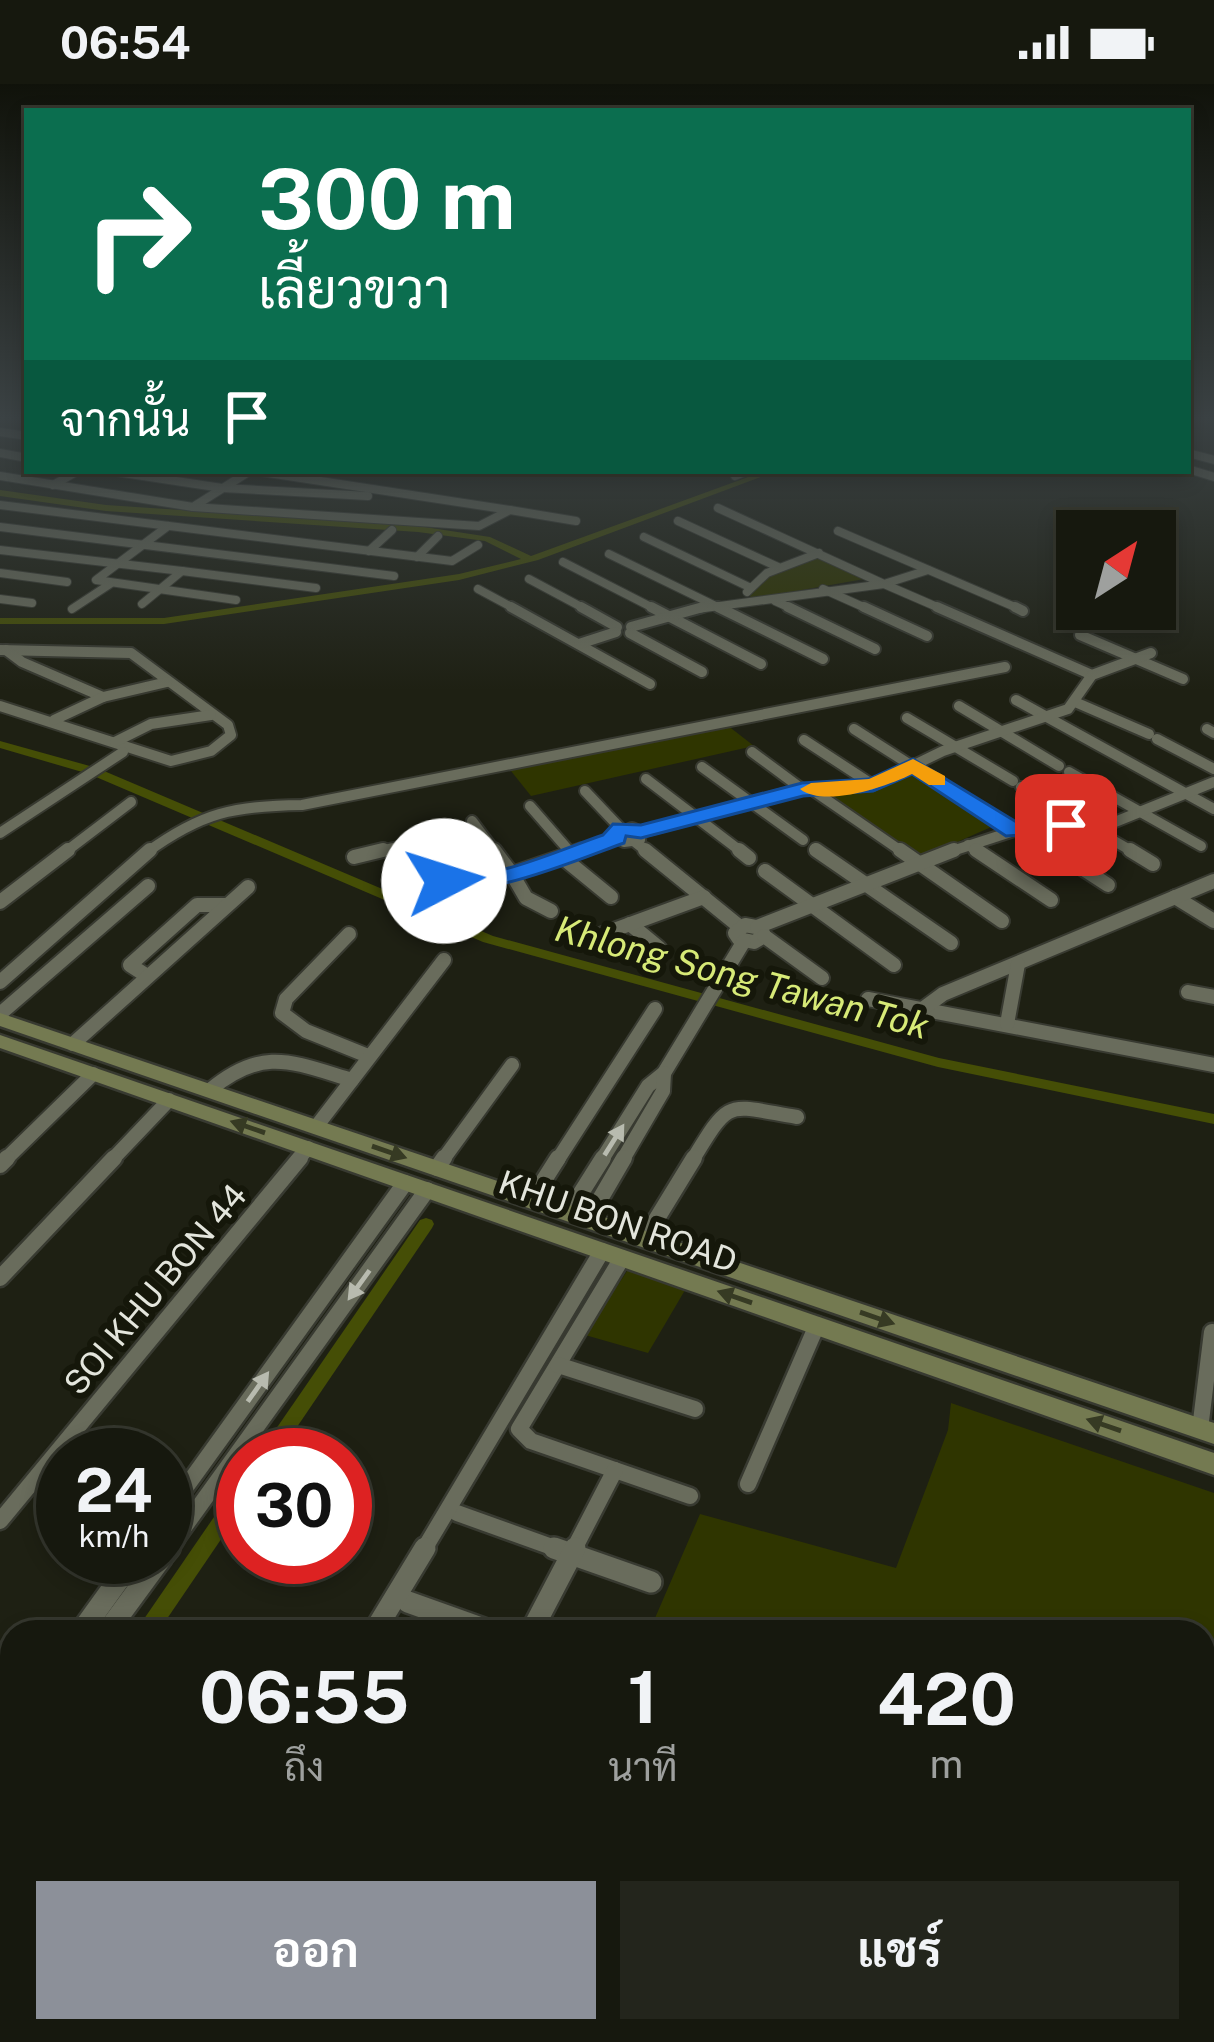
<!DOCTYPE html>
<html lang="th">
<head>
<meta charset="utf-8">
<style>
  :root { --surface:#16180e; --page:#23251c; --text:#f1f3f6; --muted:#9ea09e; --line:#35372e; --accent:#8c9099 }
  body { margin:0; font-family:"Public Sans",Sarabun,sans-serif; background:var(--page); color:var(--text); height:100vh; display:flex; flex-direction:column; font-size:45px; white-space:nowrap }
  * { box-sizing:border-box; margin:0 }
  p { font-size:39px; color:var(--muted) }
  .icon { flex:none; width:66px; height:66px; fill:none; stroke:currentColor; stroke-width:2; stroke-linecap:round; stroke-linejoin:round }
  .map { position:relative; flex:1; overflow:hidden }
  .panel { position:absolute; left:0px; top:1536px; width:1215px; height:423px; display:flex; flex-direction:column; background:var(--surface); border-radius:36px 36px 0 0; box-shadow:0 6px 18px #0003,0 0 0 3px var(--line) }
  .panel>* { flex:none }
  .hud { position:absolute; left:24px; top:24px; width:1167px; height:366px; border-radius:0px; box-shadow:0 6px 18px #0003,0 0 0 3px var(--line); background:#0b6e4f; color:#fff; overflow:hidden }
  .needle { width:78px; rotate:36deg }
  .tools { position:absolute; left:1056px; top:426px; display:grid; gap:24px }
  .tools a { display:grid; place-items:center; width:120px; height:120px; border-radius:0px; background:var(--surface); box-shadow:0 6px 18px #0003,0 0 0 3px var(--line); font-size:60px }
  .speed { position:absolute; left:36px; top:1344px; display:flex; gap:24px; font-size:60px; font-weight:700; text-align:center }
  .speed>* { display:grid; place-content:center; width:156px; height:156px; border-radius:50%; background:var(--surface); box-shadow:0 6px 18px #0003,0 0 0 3px var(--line); line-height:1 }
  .speed small { font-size:30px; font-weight:400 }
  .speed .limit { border:18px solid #d22; background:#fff; color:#111 }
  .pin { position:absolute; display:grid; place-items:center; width:102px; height:102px; color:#fff; margin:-51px; border-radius:24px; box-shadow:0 6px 18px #0006 }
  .me { position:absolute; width:132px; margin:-66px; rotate:85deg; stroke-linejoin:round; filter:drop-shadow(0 0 9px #0008) }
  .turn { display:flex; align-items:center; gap:42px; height:252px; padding:0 36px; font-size:54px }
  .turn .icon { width:156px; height:156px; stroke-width:2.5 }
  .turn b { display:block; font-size:84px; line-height:102px }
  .then { display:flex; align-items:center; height:114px; padding:0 36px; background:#0003; gap:24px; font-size:45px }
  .eta { display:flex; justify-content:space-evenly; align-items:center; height:204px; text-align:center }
  .eta b { font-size:72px; font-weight:700; line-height:84px }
  .primary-button { display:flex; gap:24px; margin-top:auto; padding:24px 36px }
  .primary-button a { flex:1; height:138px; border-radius:0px; background:var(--accent); color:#fff; font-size:48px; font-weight:700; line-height:138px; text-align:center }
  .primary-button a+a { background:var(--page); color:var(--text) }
  .status { display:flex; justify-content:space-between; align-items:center; height:84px; padding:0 60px; background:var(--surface); direction:ltr }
  .status svg { height:33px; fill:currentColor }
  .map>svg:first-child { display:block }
</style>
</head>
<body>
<div class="status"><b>06:54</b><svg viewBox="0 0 49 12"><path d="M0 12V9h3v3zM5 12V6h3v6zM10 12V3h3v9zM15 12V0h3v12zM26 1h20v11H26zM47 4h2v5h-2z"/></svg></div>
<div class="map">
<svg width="1214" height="1958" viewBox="0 0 1214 1958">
  <rect width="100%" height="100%" fill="#1e2013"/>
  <!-- green -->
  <g fill="#2f3500">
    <path d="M821,471L870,494L750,515L751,504L780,484Z"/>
    <path d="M727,641L754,662L531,712L507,682Z"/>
    <path d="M917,683L1005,737L923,773L818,709L879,703Z"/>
    <path d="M631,1181L688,1201L648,1269L585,1251Z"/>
    <path d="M951,1319L1214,1409V1958H651L621,1947H1203V1548H649L700,1430L896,1484L948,1346Z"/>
    <path d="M75,1947H207L220,1958H64Z"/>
  </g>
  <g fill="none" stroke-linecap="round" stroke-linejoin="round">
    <!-- canal -->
    <g fill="#454e06" fill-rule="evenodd">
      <path d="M765,387H777L538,476L459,496L164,540H0V534H164L459,490L521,475L485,457L418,448L106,427L0,412V406L106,421L418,442L490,453L531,472Z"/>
      <path d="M0,657L97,684L493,852L939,974L1214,1030V1040L938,983L483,858L89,690L0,664Z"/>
      <path d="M426,1134L432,1136L434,1140L432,1144L278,1371H258L420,1136Z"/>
      <path d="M243,1399V1423L158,1548H135L236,1401Z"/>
      <path d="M12,1720V1747L0,1754V1727Z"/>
    </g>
    <defs>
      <g id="street-far4">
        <path d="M0,348L27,352"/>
        <path d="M0,369L27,374"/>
        <path d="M1188,369L1214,376"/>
        <path d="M1188,385L1214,393"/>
        <path d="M110,387L222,404L368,412"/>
        <path d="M0,392L193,423L250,387"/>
        <path d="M735,392L747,387"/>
        <path d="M53,401L78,387"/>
        <path d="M0,421L452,477L478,461"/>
        <path d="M193,423L479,442L510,426L255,387"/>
        <path d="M718,424L884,500L928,486"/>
        <path d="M510,426L576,437"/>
        <path d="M678,437L778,483"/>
        <path d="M168,442L96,496L236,516"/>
        <path d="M0,443L394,492"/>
        <path d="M838,447L1022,526"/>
        <path d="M644,453L749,503"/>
        <path d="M0,466L182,487L142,520"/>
        <path d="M369,467L392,446"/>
        <path d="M609,470L724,526"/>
        <path d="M417,473L438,452"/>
        <path d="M563,478L657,526"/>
        <path d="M182,487L316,504"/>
        <path d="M0,489L67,498"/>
        <path d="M529,495L587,526"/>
        <path d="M478,505L517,526"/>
        <path d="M823,505L870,526"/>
        <path d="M747,508L767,489L819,469"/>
        <path d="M0,515L32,519"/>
        <path d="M775,517L795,526"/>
        <path d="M72,525L110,500"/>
        <path d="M690,526L884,500L944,526"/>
      </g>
      <g id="street-far3">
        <path d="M511,523L650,600"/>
        <path d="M581,523L617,543"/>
        <path d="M651,523L761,580"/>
        <path d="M718,523L823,575"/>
        <path d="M788,523L875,565"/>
        <path d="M864,523L927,552"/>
        <path d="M937,523L1092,591"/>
        <path d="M1015,523L1023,527"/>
        <path d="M631,543L703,523"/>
        <path d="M630,549L702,588"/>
        <path d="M1080,551L1183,595"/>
        <path d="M579,560L616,548"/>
        <path d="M0,566L131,569L228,641L231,651L211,667L171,677L0,622"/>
        <path d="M6,566L22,578L103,613"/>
        <path d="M1016,616L1214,725"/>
        <path d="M1075,618L1149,650"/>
        <path d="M959,622L1059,682"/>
        <path d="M907,634L1013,697"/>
        <path d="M54,636L103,613L167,598"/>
        <path d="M854,645L1014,747"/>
        <path d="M1207,645L1214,649"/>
        <path d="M1157,655L1214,685"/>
        <path d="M804,656L873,701"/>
        <path d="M115,658L151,640L211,631"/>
        <path d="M752,668L802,705"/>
        <path d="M702,683L803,756"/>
        <path d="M1069,688L1201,762"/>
        <path d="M646,695L743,769"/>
        <path d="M1021,703L1135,769"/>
        <path d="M811,705L904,769"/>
        <path d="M585,707L621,745"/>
        <path d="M530,722L571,769"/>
        <path d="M472,737L496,769"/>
        <path d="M1051,737L1068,744L1057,749L1044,743Z"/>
        <path d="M632,744L641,748L640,756L624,758L614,752Z"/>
        <path d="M1068,744L1110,740L1214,698"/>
        <path d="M1022,746L1059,769"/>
        <path d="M641,748L802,705L873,701L943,667L1068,625L1092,591L1151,569"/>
        <path d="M0,749L123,668"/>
        <path d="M635,758L649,769"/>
        <path d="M968,761L981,769"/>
        <path d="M815,766L820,769"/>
        <path d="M64,769L131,718"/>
        <path d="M146,769C202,728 234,722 302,721L1005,583"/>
        <path d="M370,769L408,761L417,769"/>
        <path d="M573,769L616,755"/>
        <path d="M946,769L1014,747L1044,743"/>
      </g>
      <g id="street-far2">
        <path d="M414,766L450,800L512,790L494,766"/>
        <path d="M645,766L740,843"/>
        <path d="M739,766L749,774"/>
        <path d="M816,766L951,859"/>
        <path d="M900,766L1002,837"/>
        <path d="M976,766L1051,816"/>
        <path d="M1054,766L1108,801"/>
        <path d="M1130,766L1153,780"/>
        <path d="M354,773L383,766"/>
        <path d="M562,773L611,813"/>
        <path d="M765,787L894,881"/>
        <path d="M1175,813L1214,837"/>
        <path d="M0,818L68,766"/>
        <path d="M551,827L526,814L512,790L582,766"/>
        <path d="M630,840L659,864"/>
        <path d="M745,841L761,844L764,852L754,858L739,855L735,849Z"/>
        <path d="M757,843L954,766"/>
        <path d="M349,850L286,915L282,929L306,947L368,972"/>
        <path d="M764,852L822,894"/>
        <path d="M592,854L704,813"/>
        <path d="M147,892L130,881L197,821H225"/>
        <path d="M0,898L150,766"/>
        <path d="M1188,908L1214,913"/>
        <path d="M868,915L1214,981"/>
        <path d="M924,924L943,910L1214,797"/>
        <path d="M0,930L148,802"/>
        <path d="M1007,940L1018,880"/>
        <path d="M73,960L248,803"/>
        <path d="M210,1006C263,962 292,978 352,996"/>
        <path d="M316,1043L444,876"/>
        <path d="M4,1077L93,990"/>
        <path d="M111,1077L169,1016"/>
        <path d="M297,1077L308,1064"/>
        <path d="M442,1077L512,981"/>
        <path d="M557,1077L655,925"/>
        <path d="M601,1077L648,1002L664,989L744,857"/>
        <path d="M622,1077L663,1007L664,989"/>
        <path d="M692,1077C731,1013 725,1021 797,1033"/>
      </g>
      <g id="street-far1">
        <path d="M0,1081L7,1074"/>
        <path d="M437,1084L444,1074"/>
        <path d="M532,1115L558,1074"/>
        <path d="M569,1128L603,1074"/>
        <path d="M589,1134L624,1074"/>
        <path d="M645,1154L694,1074"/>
        <path d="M622,1174L519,1345L531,1357L690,1412"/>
        <path d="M0,1194L114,1074"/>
        <path d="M558,1281L695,1325"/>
        <path d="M1200,1345L1212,1248"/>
        <path d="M748,1400L817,1241"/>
        <path d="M457,1429L563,1467"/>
        <path d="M165,1432L405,1099"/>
        <path d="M0,1437L300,1074"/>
        <path d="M167,1467L427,1106"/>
        <path d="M423,1467L602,1167"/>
        <path d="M573,1467L615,1386"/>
      </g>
      <g id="street">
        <path d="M554,1464L651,1498"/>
        <path d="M165,1469L169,1464"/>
        <path d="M408,1518L492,1548"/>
        <path d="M81,1548L135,1473"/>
        <path d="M107,1548L162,1473"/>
        <path d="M374,1548L425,1464"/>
        <path d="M531,1548L575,1464"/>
        <path d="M0,1645L12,1637"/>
        <path d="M0,1679L12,1668"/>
      </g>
      <g id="secondary">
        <path d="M0,929L1214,1339V1360L0,942Z"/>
        <path d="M0,951L1214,1369V1391L0,964Z"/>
      </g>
    </defs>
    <!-- street-far4 casing -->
    <use href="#street-far4" stroke="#383a31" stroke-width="10"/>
    <!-- street-far3 casing -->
    <use href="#street-far3" stroke="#383a31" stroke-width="14"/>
    <!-- street-far2 casing -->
    <use href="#street-far2" stroke="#383a31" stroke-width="18"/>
    <!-- street-far1 casing -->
    <use href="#street-far1" stroke="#383a31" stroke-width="21"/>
    <!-- street casing -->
    <use href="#street" stroke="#383a31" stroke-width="26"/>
    <!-- secondary casing -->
    <use href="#secondary" stroke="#383a31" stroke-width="5"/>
    <!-- street-far4 -->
    <use href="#street-far4" stroke="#696c5c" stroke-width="8"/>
    <!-- street-far3 -->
    <use href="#street-far3" stroke="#696c5c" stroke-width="10"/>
    <!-- street-far2 -->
    <use href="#street-far2" stroke="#696c5c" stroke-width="14"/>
    <!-- street-far1 -->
    <use href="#street-far1" stroke="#696c5c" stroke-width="16"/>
    <!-- street -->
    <use href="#street" stroke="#696c5c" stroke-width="21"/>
    <!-- secondary -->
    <use href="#secondary" fill="#747a51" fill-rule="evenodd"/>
  </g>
  <!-- one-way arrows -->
  <defs><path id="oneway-solid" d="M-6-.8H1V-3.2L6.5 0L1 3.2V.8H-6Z" transform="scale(3)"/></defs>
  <g fill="#363a23">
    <use href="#oneway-solid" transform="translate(248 1043) rotate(-161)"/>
    <use href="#oneway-solid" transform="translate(389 1068) rotate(19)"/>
    <use href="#oneway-solid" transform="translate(735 1213) rotate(-161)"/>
    <use href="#oneway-solid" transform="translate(877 1234) rotate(19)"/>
    <use href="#oneway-solid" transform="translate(1104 1341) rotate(-161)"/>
  </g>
  <g fill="#b8bbaf">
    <use href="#oneway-solid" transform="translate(614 1056) rotate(-58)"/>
    <use href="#oneway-solid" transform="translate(359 1201) rotate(126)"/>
    <use href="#oneway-solid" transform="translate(258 1303) rotate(-55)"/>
  </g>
  <!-- sky -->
  <linearGradient id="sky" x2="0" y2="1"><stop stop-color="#10120a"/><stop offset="0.55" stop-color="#3b4244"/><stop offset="1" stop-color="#3b4244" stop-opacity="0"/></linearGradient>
  <rect width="1214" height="607" fill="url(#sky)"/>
  <!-- route -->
  <path fill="#1a73e8" stroke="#114b97" stroke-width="3" d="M913,675L1018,739L1051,730L1077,741L1066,748L1006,752L912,690L873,707L803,712L641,754L626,752L624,759C584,773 465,825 432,797L444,790C487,800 561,765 603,751L613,740L641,741L802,699L869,695Z"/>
  <!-- slow -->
  <path fill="#f59e0b" d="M913,675L945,692V701H929L912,690C886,703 824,724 800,705L811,699L869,695Z"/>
  <g text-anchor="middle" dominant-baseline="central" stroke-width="12" stroke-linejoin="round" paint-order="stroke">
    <!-- street labels -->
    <g font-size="33" fill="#e3e5dc" stroke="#15170a">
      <text transform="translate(618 1137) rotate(19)">KHU BON ROAD</text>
      <text transform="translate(155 1205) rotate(-50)">SOI KHU BON 44</text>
    </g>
    <!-- water labels -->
    <g font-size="36" font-style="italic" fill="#d7ea77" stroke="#15170a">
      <text transform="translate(742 893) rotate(15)">Khlong Song Tawan Tok</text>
    </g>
  </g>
</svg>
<div class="tools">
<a><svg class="needle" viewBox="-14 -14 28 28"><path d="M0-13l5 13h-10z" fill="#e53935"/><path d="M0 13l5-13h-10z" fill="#9ea09e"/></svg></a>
</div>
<div class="speed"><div>24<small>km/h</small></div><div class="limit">30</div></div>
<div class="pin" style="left:1066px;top:741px;background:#d93025"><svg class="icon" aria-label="arrive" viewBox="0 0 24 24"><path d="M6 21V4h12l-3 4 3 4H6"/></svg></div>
<svg class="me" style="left:444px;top:797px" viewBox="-20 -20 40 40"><circle r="19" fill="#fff"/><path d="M0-13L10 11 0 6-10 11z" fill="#1a73e8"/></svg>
<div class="hud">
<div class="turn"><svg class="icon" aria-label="right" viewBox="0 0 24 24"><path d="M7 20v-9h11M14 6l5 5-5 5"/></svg><div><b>300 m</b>เลี้ยวขวา</div></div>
<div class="then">จากนั้น<svg class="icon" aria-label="arrive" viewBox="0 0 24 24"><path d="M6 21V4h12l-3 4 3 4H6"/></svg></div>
</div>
<section class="panel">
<div class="eta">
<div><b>06:55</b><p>ถึง</p></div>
<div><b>1</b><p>นาที</p></div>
<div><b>420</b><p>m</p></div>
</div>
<div class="primary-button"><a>ออก</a><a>แชร์</a></div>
</section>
</div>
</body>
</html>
